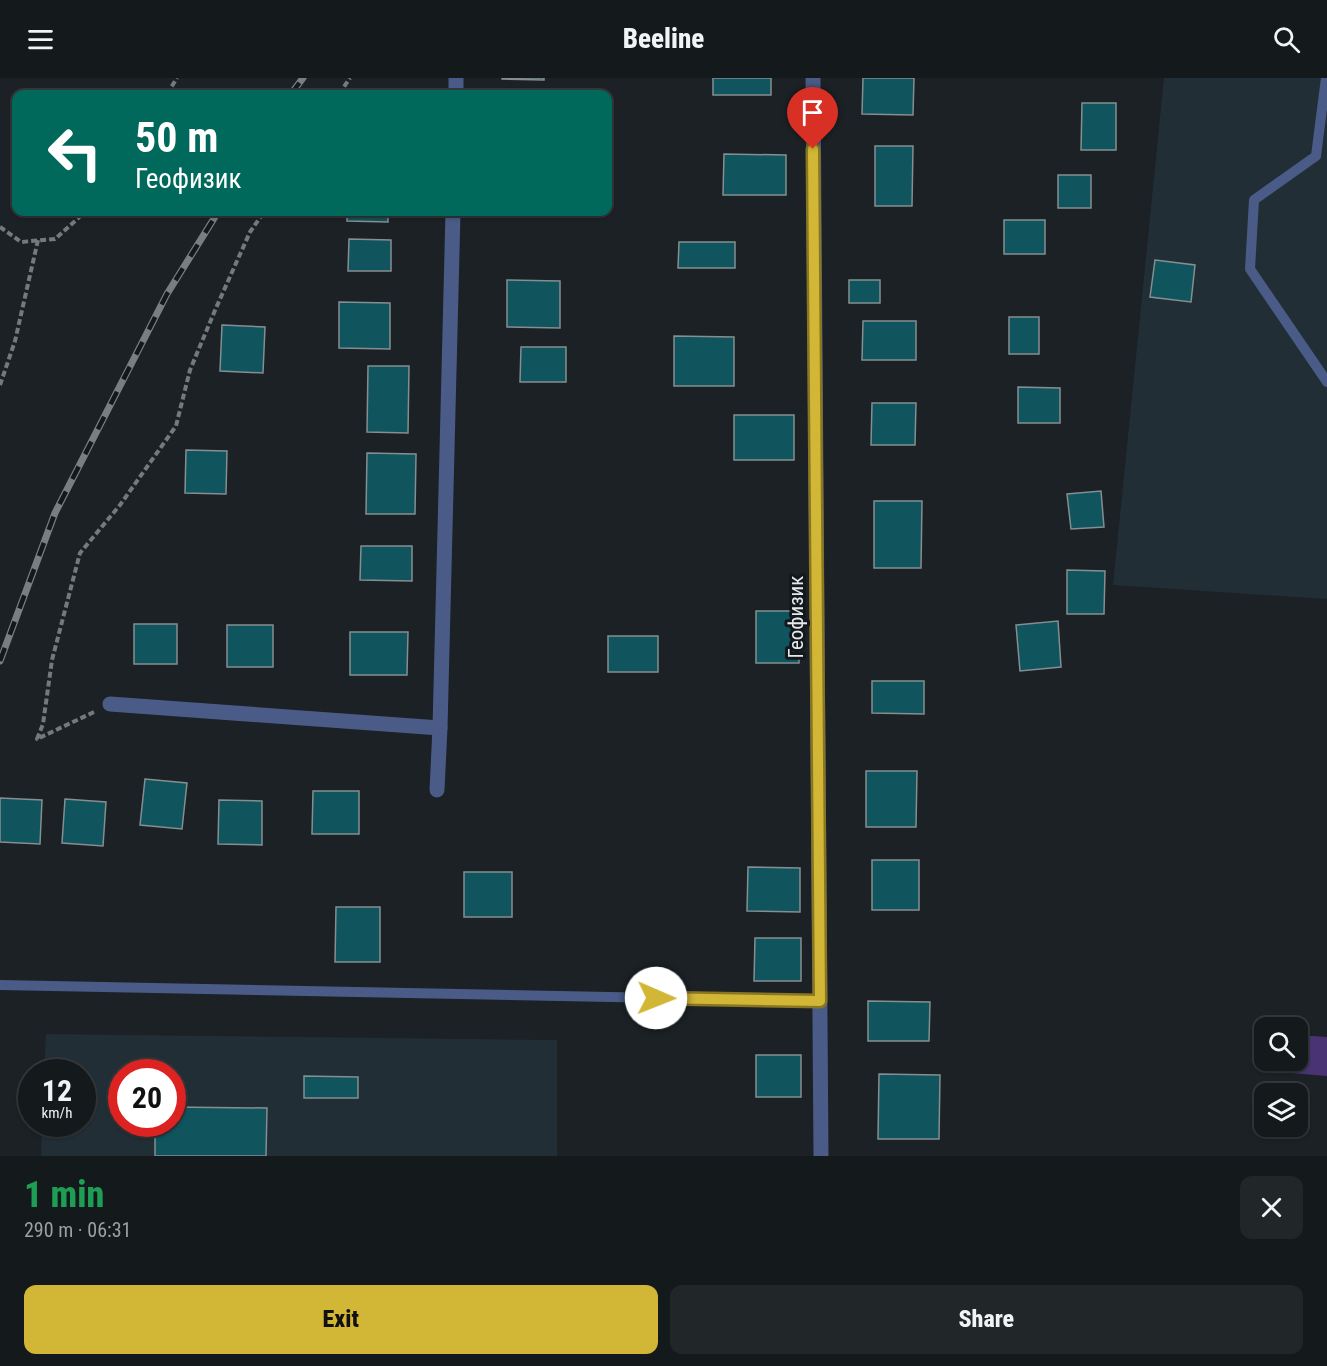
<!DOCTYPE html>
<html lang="en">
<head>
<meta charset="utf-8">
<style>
  :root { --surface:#14191c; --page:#212629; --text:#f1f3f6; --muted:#9da0a3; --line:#33383b; --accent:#d2b635 }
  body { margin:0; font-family:"Roboto Condensed",sans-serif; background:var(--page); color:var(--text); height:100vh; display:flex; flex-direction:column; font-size:22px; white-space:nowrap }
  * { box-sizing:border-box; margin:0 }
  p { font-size:20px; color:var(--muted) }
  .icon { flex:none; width:33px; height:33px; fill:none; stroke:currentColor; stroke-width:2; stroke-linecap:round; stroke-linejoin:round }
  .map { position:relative; height:1078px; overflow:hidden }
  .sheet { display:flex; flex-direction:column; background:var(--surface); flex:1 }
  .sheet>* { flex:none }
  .banner { position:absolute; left:12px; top:12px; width:600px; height:126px; border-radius:12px; box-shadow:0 2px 4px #0004,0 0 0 2px var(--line); background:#00695c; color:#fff; overflow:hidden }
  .tools { position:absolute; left:1254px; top:939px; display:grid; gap:12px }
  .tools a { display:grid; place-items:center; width:54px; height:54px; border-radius:12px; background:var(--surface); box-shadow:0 2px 4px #0004,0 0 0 2px var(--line); font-size:30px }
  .speed { position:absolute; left:18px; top:981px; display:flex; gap:12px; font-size:30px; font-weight:700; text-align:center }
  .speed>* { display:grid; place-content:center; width:78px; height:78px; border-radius:50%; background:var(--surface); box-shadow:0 2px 4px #0004,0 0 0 2px var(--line); line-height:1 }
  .speed small { font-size:15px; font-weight:400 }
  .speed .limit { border:9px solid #d22; background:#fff; color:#111 }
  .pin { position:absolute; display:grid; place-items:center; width:51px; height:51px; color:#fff; margin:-62px -26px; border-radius:50% 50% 50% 0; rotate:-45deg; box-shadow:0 0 6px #0007 }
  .pin .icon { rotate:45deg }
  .me { position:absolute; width:66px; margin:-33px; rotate:91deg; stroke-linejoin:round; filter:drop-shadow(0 0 4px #0008) }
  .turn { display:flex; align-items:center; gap:21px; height:126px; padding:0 24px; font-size:27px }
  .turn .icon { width:78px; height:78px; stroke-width:2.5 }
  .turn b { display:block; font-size:42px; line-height:51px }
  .round { display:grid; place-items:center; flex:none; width:63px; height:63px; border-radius:12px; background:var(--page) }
  .headline { display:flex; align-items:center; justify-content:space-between; height:102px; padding:0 24px }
  h1 { font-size:36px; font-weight:800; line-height:45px; color:#1e9e55 }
  .button { display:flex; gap:12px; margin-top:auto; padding:12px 24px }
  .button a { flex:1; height:69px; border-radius:12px; background:var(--accent); color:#111; font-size:24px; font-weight:800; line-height:69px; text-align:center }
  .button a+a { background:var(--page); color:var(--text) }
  header { display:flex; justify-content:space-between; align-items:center; height:78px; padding:0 24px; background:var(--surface); font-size:27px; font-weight:800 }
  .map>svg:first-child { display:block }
</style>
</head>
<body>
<header><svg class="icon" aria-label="menu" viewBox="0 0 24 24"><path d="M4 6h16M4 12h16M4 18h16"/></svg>Beeline<svg class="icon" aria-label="search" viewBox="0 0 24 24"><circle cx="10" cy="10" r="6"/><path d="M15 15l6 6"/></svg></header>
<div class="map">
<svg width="1327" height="1078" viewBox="0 0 1327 1078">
  <rect width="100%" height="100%" fill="#1b2125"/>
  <!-- built -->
  <g fill="#222e35" fill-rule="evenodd">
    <path d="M1164,0H1327V521L1113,507Z"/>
    <path d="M46,956L557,962V1078H41L42,1046H82V994H44ZM122,994H172V1046H122Z"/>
  </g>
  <!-- green -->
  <path fill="#493374" d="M1298,957L1327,959V998L1278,994L1279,983L1298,982Z"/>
  <!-- building -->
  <g fill="#10545e" stroke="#858e90" stroke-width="1.5">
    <path d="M502,0H544V2L502,1Z"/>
    <rect x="713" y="0" width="58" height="17"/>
    <path d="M863,0H914L913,37L862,36Z"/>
    <path d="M1082,25H1116V72H1081Z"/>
    <path d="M875,68H913L912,128H875Z"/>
    <path d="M724,76L786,77V117H723Z"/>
    <rect x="1058" y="97" width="33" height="33"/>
    <path d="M347,134H388V144L347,143Z"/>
    <rect x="508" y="134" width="42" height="4"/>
    <rect x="1004" y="142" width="41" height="34"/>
    <path d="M349,161L391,162V193H348Z"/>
    <path d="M679,164H735V190H678Z"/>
    <path d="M1155,182L1195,187L1191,224L1150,219Z"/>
    <path d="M507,202L560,203V250L507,249Z"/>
    <rect x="849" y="202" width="31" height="23"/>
    <path d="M339,224L390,225V271L339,270Z"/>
    <rect x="1009" y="239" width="30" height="37"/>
    <path d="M863,243H916V282H862Z"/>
    <path d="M222,247L265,249L263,295L220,293Z"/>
    <path d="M674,258L734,259V308H674Z"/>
    <path d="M521,269H566V304H520Z"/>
    <path d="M368,288H409L408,355L367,354Z"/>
    <path d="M1018,309L1060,310V345H1018Z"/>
    <path d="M872,325H916L915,367H871Z"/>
    <rect x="734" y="337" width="60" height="45"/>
    <path d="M186,372L227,373L226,416L185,415Z"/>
    <path d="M367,375L416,376L415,436H366Z"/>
    <path d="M1101,413L1104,449L1071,451L1067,416Z"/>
    <path d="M874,423H922L921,490H874Z"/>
    <path d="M361,468H412V503L360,502Z"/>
    <path d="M1067,492L1105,493L1104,536H1067Z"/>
    <rect x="756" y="533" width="43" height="52"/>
    <path d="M1058,543L1061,589L1020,593L1016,547Z"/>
    <rect x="134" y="546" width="43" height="40"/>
    <rect x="227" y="547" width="46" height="42"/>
    <path d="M350,554H408L407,597H350Z"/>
    <rect x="608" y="558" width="50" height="36"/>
    <path d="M872,603H924V636L872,635Z"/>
    <path d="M866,693H917L916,749H866Z"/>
    <path d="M145,701L187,705L182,751L140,747Z"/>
    <path d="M313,713H359V756H312Z"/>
    <path d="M0,720L42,722L40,766L0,764Z"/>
    <path d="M65,721L106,724L103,768L62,765Z"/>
    <path d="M219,722L262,723V767L218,766Z"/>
    <rect x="872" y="782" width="47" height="50"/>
    <path d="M748,789L800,790V834L747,833Z"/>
    <rect x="464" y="794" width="48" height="45"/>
    <path d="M336,829H380V884H335Z"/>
    <path d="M755,860H801V903H754Z"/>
    <path d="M868,923L930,924L929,963H868Z"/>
    <rect x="756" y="977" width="45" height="42"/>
    <path d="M879,996L940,997L939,1061H878Z"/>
    <path d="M304,998L358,999V1020H304Z"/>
    <path d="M172,1029L267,1030L266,1078H155V1046H172Z"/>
  </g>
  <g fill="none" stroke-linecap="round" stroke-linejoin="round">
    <!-- path -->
    <g stroke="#74797c" stroke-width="4" stroke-dasharray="6 3" stroke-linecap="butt">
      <path d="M167,16L177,0"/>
      <path d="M339,16L350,0"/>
      <path d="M0,149L21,164L55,161L85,134"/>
      <path d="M0,307L15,263L38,162"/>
      <path d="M94,634L37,661L43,646L52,582L80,475L120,427L176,348L190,292L216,230L250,154L264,134"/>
    </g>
    <!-- service -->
    <g stroke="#4a5b88" stroke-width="10">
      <path d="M1326,0L1316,78L1254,122L1250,191L1327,304"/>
      <path d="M0,907L820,923"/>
    </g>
    <!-- minor -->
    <g stroke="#4a5b88" stroke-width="15">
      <path d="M813,0L821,1078"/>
      <path d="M456,16V0"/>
      <path d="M110,626L440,650"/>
      <path d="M437,712L440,650L453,134"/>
    </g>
    <defs>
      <g id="rail">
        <path d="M291,16L303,0"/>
        <path d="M0,583L55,435L167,216L218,134"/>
      </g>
    </defs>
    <!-- rail casing -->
    <use href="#rail" stroke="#797e82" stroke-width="7"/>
    <!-- rail -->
    <use href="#rail" stroke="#12181b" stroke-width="4.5" stroke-dasharray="14" stroke-linecap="butt"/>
  </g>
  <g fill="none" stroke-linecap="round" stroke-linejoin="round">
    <defs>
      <path id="route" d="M656,920L820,923L813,71"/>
    </defs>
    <!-- route casing -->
    <use href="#route" stroke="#887622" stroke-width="15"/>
    <!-- route -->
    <use href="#route" stroke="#d2b635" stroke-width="10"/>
  </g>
  <g text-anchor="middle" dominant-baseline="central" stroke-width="6" stroke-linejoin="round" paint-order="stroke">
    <!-- street labels -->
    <g font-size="21" fill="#e6e9ec" stroke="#12181b">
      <text transform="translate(796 539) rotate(-90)">Геофизик</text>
    </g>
  </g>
</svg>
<div class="tools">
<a><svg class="icon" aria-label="search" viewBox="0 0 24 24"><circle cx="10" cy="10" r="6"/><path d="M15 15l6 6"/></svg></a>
<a><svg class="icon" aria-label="layers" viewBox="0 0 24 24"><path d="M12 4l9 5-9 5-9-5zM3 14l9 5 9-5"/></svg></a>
</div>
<div class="speed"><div>12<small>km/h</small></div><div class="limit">20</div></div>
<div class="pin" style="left:813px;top:71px;background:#d93025"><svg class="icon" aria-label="arrive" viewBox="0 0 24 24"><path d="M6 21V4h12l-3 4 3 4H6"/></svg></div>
<svg class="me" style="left:656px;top:920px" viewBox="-20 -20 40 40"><circle r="19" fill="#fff"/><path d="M0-13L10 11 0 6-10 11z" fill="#d2b635"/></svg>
<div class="banner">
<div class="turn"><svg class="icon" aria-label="left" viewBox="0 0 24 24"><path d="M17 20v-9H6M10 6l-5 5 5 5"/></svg><div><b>50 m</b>Геофизик</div></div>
</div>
</div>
<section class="sheet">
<div class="headline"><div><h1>1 min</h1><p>290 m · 06:31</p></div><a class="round"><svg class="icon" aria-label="close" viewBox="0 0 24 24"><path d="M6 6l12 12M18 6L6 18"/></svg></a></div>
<div class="button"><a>Exit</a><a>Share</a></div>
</section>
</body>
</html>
